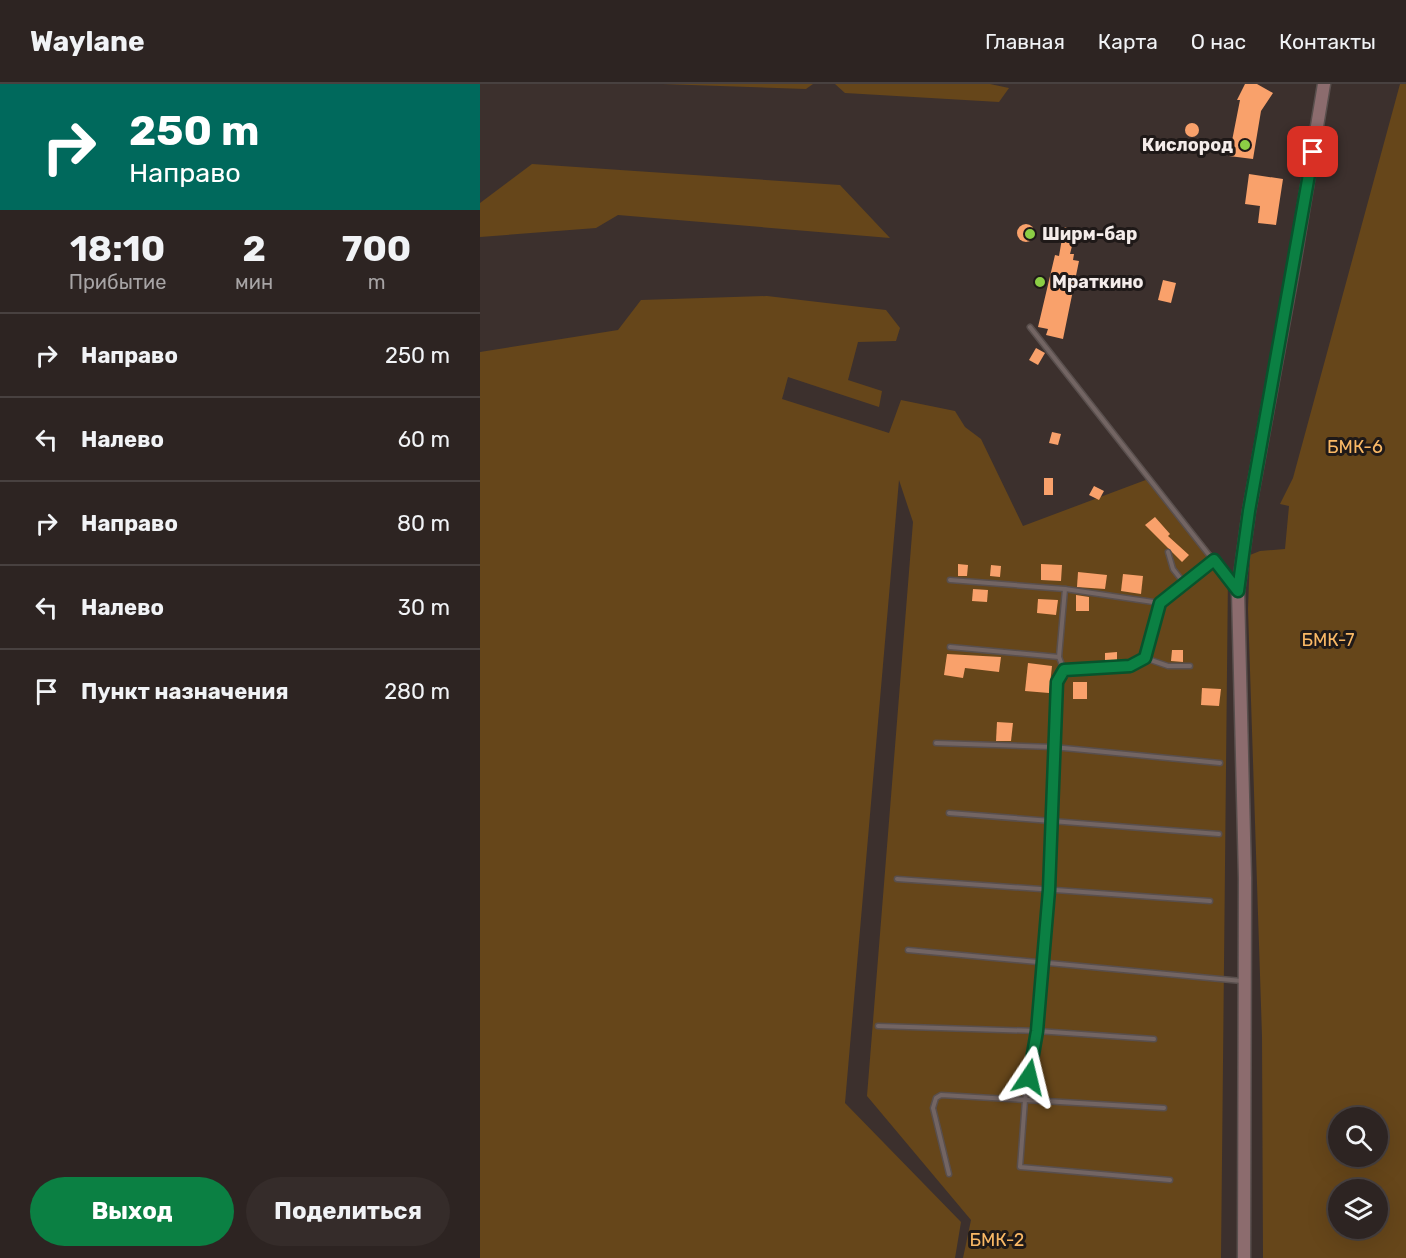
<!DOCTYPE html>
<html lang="ru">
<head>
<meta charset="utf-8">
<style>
  :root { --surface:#2d2422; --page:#352c2a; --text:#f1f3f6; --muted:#a7a4a5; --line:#484140; --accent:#0b8043 }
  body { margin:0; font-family:Rubik,sans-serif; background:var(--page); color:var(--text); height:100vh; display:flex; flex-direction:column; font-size:22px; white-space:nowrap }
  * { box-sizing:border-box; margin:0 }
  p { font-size:20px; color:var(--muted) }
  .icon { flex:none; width:33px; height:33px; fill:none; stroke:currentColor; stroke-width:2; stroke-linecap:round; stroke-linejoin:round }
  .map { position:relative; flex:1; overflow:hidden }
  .side { display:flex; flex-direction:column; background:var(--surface); width:480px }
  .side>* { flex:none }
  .banner { background:#00695c; color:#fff; overflow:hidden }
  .buttons { position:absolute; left:848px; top:1023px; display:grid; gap:12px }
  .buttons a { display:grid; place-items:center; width:60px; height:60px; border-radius:50%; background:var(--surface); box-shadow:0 6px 24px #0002,0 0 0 2px var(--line); font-size:30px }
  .pin { position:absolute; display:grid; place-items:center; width:51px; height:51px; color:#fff; margin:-26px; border-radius:12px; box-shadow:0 3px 9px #0006 }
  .me { position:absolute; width:66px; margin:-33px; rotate:10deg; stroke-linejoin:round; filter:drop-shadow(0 0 4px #0008) }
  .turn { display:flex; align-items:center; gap:21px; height:126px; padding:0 30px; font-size:27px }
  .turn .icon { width:78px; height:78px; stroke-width:2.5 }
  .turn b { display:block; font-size:42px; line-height:51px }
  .eta { display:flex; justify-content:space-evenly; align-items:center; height:102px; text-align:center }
  .eta b { font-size:36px; font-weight:700; line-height:42px }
  .primary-button { display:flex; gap:12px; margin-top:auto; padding:12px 30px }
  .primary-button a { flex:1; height:69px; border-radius:36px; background:var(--accent); color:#fff; font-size:24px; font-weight:700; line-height:69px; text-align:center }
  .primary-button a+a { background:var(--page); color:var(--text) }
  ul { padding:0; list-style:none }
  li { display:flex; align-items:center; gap:18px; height:84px; padding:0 30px; border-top:2px solid var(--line) }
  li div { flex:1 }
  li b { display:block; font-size:22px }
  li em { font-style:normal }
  header { display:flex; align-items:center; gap:36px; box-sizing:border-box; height:84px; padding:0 30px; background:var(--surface); border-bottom:2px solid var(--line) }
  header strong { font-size:28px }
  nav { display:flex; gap:33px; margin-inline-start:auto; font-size:21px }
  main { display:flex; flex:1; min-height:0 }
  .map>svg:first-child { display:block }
</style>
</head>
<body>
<header>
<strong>Waylane</strong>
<nav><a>Главная</a><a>Карта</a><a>О нас</a><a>Контакты</a></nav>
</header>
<main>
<section class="side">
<div class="banner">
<div class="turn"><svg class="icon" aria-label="right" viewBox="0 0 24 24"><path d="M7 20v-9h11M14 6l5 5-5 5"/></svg><div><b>250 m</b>Направо</div></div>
</div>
<div class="eta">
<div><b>18:10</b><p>Прибытие</p></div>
<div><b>2</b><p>мин</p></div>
<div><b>700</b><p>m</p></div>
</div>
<ul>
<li><svg class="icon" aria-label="right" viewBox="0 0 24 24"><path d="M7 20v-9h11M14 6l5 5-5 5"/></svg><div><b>Направо</b></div><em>250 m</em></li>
<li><svg class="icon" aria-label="left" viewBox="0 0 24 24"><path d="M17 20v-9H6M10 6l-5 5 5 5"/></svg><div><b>Налево</b></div><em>60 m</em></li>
<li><svg class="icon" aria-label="right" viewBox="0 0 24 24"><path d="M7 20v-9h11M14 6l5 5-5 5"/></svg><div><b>Направо</b></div><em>80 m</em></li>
<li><svg class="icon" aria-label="left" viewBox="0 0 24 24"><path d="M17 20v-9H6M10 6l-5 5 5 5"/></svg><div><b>Налево</b></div><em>30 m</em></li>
<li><svg class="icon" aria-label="arrive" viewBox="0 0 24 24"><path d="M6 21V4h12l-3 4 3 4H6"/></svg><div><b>Пункт назначения</b></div><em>280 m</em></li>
</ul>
<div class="primary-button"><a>Выход</a><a>Поделиться</a></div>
</section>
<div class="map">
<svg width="926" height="1174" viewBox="0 0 926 1174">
  <rect width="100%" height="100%" fill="#3c302d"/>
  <!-- green -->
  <g fill="#66461a" fill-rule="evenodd">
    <path d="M182,0H333L326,5Z"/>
    <path d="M355,0H510L529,4L519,18L365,9Z"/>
    <path d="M920,0H926V1174H783L782,952L768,525L770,471L780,467L805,465L809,422L800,420L813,394ZM858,1034H897V1072H858ZM858,1106H897V1144H858Z"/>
    <path d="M52,80L360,101L410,154L138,131L116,144L0,153V119Z"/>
    <path d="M287,212L406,226L420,244L416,257L378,258L368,296L402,307L399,323L308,293L302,315L409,349L421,316L475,327L485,343L501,355L543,442L671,394L748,489L741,1174H483L491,1136L387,1012L433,438L419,396L365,1019L481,1138L475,1174H0V268L138,246L161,216Z"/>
  </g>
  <!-- building -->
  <g fill="#f9a16b">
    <path d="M765,0H777L793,9L781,27L773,75L749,72L760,16H757Z"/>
    <circle cx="712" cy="46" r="7"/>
    <path d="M769,90L803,95L796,141L778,139L780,122L765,120Z"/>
    <circle cx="546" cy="149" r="9"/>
    <path d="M584,143L596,146L590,170H594L593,176L599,177L583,255L566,251L568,245L558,243L575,171L579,172Z"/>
    <path d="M683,196L696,199L691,219L678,216Z"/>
    <path d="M556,264L565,269L558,281L549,276Z"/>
    <path d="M572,348L581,350L578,361L569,359Z"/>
    <rect x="564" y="394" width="9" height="17"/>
    <path d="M614,402L624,407L619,416L609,411Z"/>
    <path d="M675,433L690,450L688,452L709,471L702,478L665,441Z"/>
    <path d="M478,480L488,481L487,492H478Z"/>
    <path d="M561,480L582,481L581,497L561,496Z"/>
    <path d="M511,481L521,482L520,493L510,492Z"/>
    <path d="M598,488L627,491L625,505L597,503Z"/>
    <path d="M643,490L663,492L661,510L641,507Z"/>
    <path d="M493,505L508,506L507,518L492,517Z"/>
    <path d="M596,511L609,513V527H596Z"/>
    <path d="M558,515L578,516L576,531L557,529Z"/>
    <path d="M692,566H703V578L691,577Z"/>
    <path d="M637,568V579L625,580V569Z"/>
    <path d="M467,570L521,573L519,588L485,584L483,594L464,591Z"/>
    <path d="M548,579L572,582L569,609L545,607Z"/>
    <rect x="593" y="598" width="14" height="17"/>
    <path d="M722,604L741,605L739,622L721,621Z"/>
    <path d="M517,638L533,639L531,657H516Z"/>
  </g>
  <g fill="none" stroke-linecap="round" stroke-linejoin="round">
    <defs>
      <g id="lane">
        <path d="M550,243L755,504"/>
        <path d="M688,468L693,485L704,499"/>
        <path d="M470,496L585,505L680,519"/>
        <path d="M470,563L579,573"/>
        <path d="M665,574L688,582H710"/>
        <path d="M584,586L579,573L585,505"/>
        <path d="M456,659L573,663L740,679"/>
        <path d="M469,729L739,750"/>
        <path d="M417,795L730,817"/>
        <path d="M428,866L762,897"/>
        <path d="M398,942L557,947L674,955"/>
        <path d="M469,1090L453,1024L456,1014L461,1011L684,1024"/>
        <path d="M690,1096L540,1083L545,1016L557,947L569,806L577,598L584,586L650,583L665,574L680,519L734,476"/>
      </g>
      <path id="secondary" d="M764,1174L765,794L758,507L769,427L814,181L844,0"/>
    </defs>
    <!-- lane casing -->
    <use href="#lane" stroke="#594f4d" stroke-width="7"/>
    <!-- secondary casing -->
    <use href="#secondary" stroke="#594f4d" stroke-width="15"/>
    <!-- lane -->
    <use href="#lane" stroke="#736563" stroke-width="4"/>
    <!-- secondary -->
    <use href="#secondary" stroke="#8c6c6e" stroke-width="12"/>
  </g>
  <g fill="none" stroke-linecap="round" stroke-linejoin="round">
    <defs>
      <path id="route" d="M549,993L557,947L569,806L577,598L584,586L650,582L665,574L680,519L734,476L758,507L769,427L833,68"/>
    </defs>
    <!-- route casing -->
    <use href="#route" stroke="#07532c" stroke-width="15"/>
    <!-- route -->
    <use href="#route" stroke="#0b8043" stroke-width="10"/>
  </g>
  <!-- markers -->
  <g fill="#8cce45" stroke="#1f1918" stroke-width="2">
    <circle cx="765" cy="61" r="6"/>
    <circle cx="550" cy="150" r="6"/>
    <circle cx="560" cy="198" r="6"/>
  </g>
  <g text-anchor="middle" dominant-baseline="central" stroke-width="6" stroke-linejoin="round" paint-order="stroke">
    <!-- poi labels -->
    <g font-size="18" font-weight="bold" fill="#f4ecea" stroke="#1f1918" text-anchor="start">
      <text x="753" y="61" text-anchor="end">Кислород</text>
      <text x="562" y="150">Ширм-бар</text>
      <text x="572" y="198">Мраткино</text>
    </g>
    <!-- park labels -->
    <g font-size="18" fill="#f9b865" stroke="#1f1918">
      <text x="875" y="363">БМК-6</text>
      <text x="848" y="556">БМК-7</text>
      <text x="517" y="1156">БМК-2</text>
    </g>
  </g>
</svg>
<div class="buttons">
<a><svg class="icon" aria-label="search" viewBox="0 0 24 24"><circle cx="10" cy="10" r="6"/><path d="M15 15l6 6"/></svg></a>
<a><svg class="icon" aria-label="layers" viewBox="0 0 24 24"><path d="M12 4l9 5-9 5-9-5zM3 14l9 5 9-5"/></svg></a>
</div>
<div class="pin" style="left:833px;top:68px;background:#d93025"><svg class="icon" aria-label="arrive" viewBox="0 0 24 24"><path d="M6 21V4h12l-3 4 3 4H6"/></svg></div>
<svg class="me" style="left:549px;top:993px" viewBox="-20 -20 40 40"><path d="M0-17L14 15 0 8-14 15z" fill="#0b8043" stroke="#fff" stroke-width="4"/></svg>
</div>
</main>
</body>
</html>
